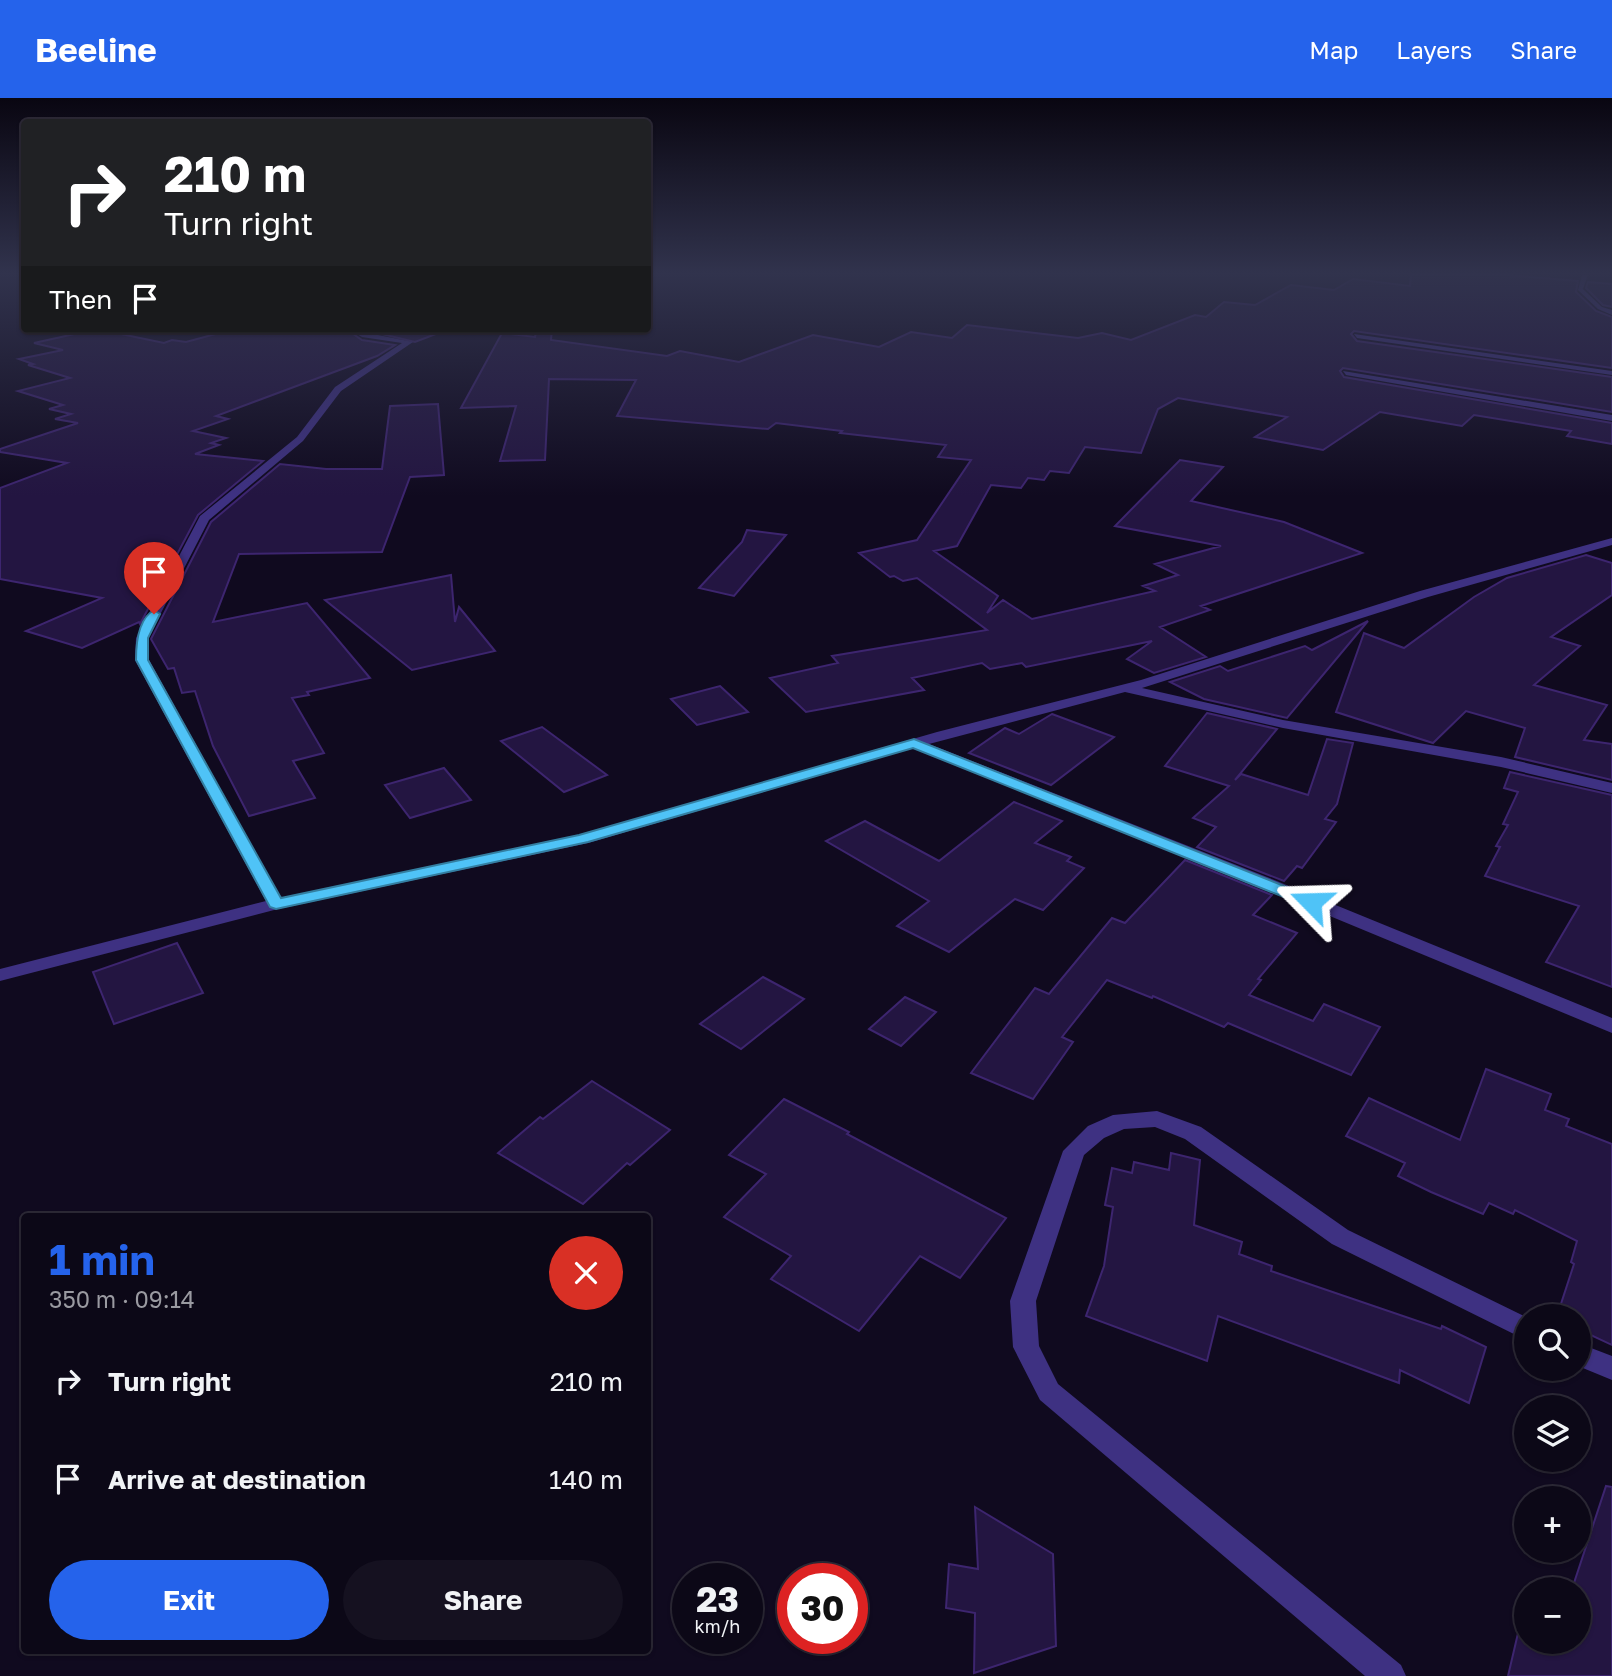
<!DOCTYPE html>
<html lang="en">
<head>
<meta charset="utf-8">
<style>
  :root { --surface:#0c0817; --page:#151120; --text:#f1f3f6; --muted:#9a9aa1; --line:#2c2936; --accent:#2563eb }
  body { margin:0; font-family:"Golos Text",sans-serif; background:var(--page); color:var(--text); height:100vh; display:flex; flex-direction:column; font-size:26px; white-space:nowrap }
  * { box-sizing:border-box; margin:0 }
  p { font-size:23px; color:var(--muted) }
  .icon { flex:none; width:38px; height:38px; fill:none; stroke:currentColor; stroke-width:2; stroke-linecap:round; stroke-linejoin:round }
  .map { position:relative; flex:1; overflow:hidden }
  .sheet { position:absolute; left:21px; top:1115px; width:630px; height:441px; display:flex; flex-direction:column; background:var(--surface); border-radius:7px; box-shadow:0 2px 5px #0004,0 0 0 2px var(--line) }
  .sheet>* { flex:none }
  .guide { position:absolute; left:21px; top:21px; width:630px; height:214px; border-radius:7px; box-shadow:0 2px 5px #0004,0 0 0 2px var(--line); background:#202124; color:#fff; overflow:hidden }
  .fabs { position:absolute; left:1514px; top:1206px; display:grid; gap:14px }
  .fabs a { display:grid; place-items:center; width:77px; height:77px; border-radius:50%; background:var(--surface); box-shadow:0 2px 5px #0004,0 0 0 2px var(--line); font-size:35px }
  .speed { position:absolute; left:672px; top:1465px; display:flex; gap:14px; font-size:35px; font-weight:700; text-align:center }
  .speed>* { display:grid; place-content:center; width:91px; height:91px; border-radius:50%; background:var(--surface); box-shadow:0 2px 5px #0004,0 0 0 2px var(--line); line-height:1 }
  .speed small { font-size:18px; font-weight:400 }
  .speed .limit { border:10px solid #d22; background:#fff; color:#111 }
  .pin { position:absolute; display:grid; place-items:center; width:60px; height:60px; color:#fff; margin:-72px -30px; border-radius:50% 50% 50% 0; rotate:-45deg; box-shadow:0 0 7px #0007 }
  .pin .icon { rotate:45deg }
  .me { position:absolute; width:77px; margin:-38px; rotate:292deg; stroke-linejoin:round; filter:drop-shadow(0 0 5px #0008) }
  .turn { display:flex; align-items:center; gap:24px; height:147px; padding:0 28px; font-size:32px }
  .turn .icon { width:91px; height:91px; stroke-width:2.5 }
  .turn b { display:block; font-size:49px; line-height:60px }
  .then { display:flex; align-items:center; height:66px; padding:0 28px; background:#0003; gap:14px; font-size:26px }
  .round { display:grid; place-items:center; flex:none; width:74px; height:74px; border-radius:37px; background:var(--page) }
  .head { display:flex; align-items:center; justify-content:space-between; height:119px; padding:0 28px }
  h1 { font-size:42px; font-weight:700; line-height:52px; color:var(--accent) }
  .button { display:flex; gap:14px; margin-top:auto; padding:14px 28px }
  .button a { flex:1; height:80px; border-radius:42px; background:var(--accent); color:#fff; font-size:28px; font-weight:700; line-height:80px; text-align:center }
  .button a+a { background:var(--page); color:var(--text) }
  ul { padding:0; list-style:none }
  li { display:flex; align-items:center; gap:21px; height:98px; padding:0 28px }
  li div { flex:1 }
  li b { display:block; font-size:26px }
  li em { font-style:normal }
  header { display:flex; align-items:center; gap:42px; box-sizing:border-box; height:98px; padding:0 35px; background:var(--accent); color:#fff }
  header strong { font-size:33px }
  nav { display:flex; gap:38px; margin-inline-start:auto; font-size:24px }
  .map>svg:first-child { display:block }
</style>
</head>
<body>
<header>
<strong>Beeline</strong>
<nav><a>Map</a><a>Layers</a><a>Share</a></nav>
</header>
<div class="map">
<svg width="1612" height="1578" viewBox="0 0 1612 1578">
  <rect width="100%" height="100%" fill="#100a1f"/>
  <!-- building -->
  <g fill="#231541" stroke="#3d256f" stroke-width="2">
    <path d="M1411,177H1507L1578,183L1576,194L1596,213L1612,219V270L1354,233L1351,236L1357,243L1612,279V314L1343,270L1340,273L1344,279L1612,325V346L1567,338L1571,333L1474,317L1462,328L1380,314L1323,352L1255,339L1287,319L1178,300L1158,311L1141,355L1085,349L1069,375L1050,373L1044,382L1028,380L1021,390L991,387L957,448L934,453L998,498L987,515L1003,502L1032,521L1155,493L1143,488L1178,477L1155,466L1221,448L1115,428L1180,362L1223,369L1191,403L1284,424L1362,455L1201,508L1210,512L1160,529L1206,559L1154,575L1127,561L1152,543L1026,569L1022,565L990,571L982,565L912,580L924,592L806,614L770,580L838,565L832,558L987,532L917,480L903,483L894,478L890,479L859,455L917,442L971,362L938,359L946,347L840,335L842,333L776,325L768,331L617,318L636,282L549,281L545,362L500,363L516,308L461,310L502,235L535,239L537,231H552L551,242L667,258L680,253L739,264L813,237L879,249L911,234L952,240L967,227L1078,240L1102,235L1131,242L1195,217L1206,219L1224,204L1255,207L1291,187L1334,192L1353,181L1410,188Z"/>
    <path d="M1588,184L1612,186V209L1603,207L1586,190Z"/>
    <path d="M97,231L164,245L172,242L186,244L234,231H346L362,242L395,247L377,258L216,318L228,321L193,333L226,340L211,345L219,347L195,356L263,363L198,417L140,526L139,524L82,550L26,533L102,500L0,481V390L67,365L0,354V351L78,325L55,321L71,316L49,311L63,307L18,293L70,280L28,267L33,266L19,261L63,252L34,245Z"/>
    <path d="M361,231H441V234L415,244Z"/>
    <path d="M438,306L444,377L410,379L382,454L239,456L213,524L307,505L370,580L307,594L309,597L292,600L324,655L293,663L315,700L249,718L213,648L195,593L182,595L174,570L168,571L151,541L211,424L280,366L326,371H382L390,308Z"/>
    <path d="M747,432L786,437L734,498L699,490L742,444Z"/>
    <path d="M1586,457L1612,465V497L1551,539L1580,548L1534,587L1607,607L1584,642L1612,646V682L1515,659L1525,630L1466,613L1433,645L1336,614L1364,535L1404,550L1474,499L1507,480Z"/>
    <path d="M451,477L455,524L459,509L495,553L412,572L325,502Z"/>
    <path d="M1368,523L1287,620L1204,601L1170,584L1220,568L1228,573L1305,548L1312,552Z"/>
    <path d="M720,588L748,614L697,627L671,601Z"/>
    <path d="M1207,615L1277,631L1235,682L1241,676L1308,697L1327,641L1353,645L1337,706L1325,721L1336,724L1302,770L1297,768L1284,783L1197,749L1216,729L1193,720L1229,688L1165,668Z"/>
    <path d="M1052,616L1114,639L1051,687L969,655L1005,630L1019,636Z"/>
    <path d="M542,629L607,677L564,694L501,643Z"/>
    <path d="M444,670L471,702L410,720L385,687Z"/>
    <path d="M1510,674L1612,697V889L1546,864L1579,808L1485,778L1500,749L1496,748L1508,727L1503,726L1518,694L1504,690Z"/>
    <path d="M1014,704L1062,723L1035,745L1071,759L1067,763L1084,770L1043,812L1015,801L949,854L897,828L929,803L826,743L865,723L939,763Z"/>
    <path d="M1185,762L1272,797L1253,817L1297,835L1258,881L1261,882L1249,897L1313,923L1324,906L1380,929L1351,977L1228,925L1224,929L1153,898L1152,900L1107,882L1062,939L1073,944L1033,1001L971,975L1035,890L1049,896L1112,820L1125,825Z"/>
    <path d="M177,845L203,895L114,926L93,874Z"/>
    <path d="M763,879L804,901L741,951L700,926Z"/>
    <path d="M905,899L936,914L901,948L869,931Z"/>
    <path d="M1486,971L1551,996L1545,1012L1569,1021L1566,1028L1612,1046V1247L1578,1231V1218H1557L1574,1166L1571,1164L1577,1143L1515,1112L1513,1116L1489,1105L1483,1116L1431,1094L1398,1078L1405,1065L1346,1038L1369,1000L1460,1042Z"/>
    <path d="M592,983L670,1032L630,1067L627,1065L583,1106L498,1055L540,1019L543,1021Z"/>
    <path d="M784,1001L849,1034L847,1036L1006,1120L960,1180L920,1158L859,1233L771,1181L791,1158L724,1119L766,1076L729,1057Z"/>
    <path d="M1171,1055L1200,1062L1194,1127L1242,1144L1239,1156L1272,1168L1271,1173L1441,1231L1442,1228L1486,1249L1469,1305L1400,1272L1399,1285L1218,1218L1207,1263L1086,1218L1104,1168L1113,1109L1105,1107L1112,1070L1132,1075L1134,1064L1169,1072Z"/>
    <path d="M1606,1388L1612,1389V1578H1508L1523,1514L1526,1516V1544H1578V1491H1572Z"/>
    <path d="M975,1409L1053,1456L1056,1548L974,1575L975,1515L946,1510L949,1466L978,1471Z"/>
  </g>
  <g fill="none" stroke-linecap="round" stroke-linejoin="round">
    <!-- minor -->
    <g fill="#3e3182" fill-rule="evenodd">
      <path d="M1582,177H1588L1583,191L1602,209L1612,212V217L1598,211L1578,192Z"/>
      <path d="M348,231L413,244L341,293L303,343L209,422L148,540L149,562L281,800L579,737L937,634L1141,582L1420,493L1612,440V447L1428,499L1142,590L1283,622L1501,659L1612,685V695L1501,669L1283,630L1125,594L929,646L1267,779L1612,920V935L1255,787L913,650L588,745L278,811L0,883V871L266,803L135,562L136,540L200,418L297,339L335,289L402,245L362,239Z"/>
      <path d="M1354,236L1612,273V277L1357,240Z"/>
      <path d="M1343,273L1612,317V323L1346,277Z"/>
      <path d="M1157,1013L1201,1029L1348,1132L1526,1219V1242L1332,1146L1185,1041L1155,1029L1124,1031L1104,1040L1084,1057L1036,1203L1039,1248L1058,1286L1401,1567L1406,1578H1365L1040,1302L1013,1249L1010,1203L1063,1053L1088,1028L1113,1017Z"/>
      <path d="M1578,1245L1612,1258V1282L1578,1268Z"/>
    </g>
  </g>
  <!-- sky -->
  <linearGradient id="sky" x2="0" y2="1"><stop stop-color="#090611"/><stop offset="0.44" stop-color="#31334d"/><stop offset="1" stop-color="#31334d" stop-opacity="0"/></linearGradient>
  <rect width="1612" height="398" fill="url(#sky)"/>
  <!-- route -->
  <path fill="#4fc3f7" stroke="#337fa1" stroke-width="2" d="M154,512L160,516L148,540V562L281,800L579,737L914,641L1317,801L1319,804L1311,809L1306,808L913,650L588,744L276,811L270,809L136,562C136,545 138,521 154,512Z"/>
</svg>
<div class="fabs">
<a><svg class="icon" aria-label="search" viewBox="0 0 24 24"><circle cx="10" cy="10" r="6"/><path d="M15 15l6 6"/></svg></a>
<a><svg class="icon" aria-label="layers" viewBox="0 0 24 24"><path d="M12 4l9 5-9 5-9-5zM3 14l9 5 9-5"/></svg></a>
<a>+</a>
<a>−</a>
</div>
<div class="speed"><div>23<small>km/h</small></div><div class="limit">30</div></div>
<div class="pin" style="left:154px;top:516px;background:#d93025"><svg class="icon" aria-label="arrive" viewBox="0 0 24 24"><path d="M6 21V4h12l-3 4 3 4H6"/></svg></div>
<svg class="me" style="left:1311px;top:804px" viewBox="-20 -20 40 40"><path d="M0-17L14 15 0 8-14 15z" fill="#4fc3f7" stroke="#fff" stroke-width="4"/></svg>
<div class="guide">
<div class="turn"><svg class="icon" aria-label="right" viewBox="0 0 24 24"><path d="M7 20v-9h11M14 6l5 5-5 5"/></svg><div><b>210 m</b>Turn right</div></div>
<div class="then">Then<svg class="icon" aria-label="arrive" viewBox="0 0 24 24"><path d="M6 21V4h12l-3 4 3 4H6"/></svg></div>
</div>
<section class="sheet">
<div class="head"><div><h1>1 min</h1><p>350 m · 09:14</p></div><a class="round" style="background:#d93025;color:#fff"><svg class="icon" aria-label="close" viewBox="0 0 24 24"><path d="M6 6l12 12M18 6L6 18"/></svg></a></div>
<ul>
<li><svg class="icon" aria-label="right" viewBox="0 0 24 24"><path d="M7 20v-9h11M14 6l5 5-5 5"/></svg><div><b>Turn right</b></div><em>210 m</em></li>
<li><svg class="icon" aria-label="arrive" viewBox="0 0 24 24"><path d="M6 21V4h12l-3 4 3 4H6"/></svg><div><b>Arrive at destination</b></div><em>140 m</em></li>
</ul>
<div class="button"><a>Exit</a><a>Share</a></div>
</section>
</div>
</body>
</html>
